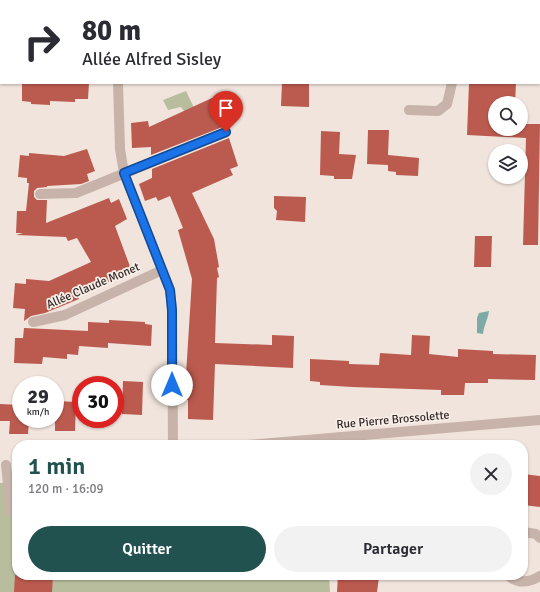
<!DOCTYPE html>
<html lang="fr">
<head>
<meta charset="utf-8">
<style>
  :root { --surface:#fff; --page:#f2f2f3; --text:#2b2b33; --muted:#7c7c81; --accent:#21524f }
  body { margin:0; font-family:Signika,sans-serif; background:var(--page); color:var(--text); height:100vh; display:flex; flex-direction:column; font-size:15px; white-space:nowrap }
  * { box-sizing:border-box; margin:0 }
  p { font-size:13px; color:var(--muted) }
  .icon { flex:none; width:22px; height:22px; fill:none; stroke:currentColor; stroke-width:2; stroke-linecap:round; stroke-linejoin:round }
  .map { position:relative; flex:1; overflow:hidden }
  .drawer { position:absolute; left:12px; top:440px; width:516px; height:140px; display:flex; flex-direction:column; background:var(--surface); border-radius:16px; box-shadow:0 1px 3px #0004 }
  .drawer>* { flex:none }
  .top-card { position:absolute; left:0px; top:0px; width:540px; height:84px; box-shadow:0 1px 3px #0004; background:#fff; color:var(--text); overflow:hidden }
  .tools { position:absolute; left:488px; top:96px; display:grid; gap:8px }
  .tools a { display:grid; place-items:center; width:40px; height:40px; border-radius:50%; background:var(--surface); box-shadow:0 1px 3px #0004; font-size:20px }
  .speed { position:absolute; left:12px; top:376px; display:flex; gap:8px; font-size:20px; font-weight:700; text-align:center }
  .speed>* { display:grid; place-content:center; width:52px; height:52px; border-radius:50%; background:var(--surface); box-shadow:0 1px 3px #0004; line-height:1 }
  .speed small { font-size:10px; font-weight:400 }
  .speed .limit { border:6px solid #d22; background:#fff; color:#111 }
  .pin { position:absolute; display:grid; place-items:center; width:34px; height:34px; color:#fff; margin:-41px -17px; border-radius:50% 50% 50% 0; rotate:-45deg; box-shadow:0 0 4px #0007 }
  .pin .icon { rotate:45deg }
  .me { position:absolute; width:44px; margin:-22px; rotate:0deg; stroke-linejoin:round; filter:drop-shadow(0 0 3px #0008) }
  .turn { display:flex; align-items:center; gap:14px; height:84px; padding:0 16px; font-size:18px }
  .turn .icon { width:52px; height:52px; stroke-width:2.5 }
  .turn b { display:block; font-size:28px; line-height:34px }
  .round { display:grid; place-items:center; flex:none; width:42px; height:42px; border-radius:21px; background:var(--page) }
  .head { display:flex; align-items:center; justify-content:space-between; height:68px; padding:0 16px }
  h1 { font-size:24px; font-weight:600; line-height:30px; color:var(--accent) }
  .action { display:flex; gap:8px; margin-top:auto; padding:8px 16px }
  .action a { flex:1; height:46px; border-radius:24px; background:var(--accent); color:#fff; font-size:16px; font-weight:600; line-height:46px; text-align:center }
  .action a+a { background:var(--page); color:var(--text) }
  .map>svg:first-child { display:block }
</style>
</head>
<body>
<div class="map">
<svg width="540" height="592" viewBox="0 0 540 592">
  <rect width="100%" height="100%" fill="#f0e4dc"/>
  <!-- green -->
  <g fill="#b7bd9d">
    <path d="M186,91L199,118L187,115L181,107L168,110L163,100Z"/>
    <path d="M17,482V575H329L330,592H0V483Z"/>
  </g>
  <!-- water -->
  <path fill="#7daaa6" d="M489,311C488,319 484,325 483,334L477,333V318L479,313Z"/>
  <!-- building -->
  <g fill="#bb5a4e">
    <path d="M22,83H89L88,99H75V102L50,101V105L31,104V102L22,101Z"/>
    <path d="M282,83H309V107L281,106Z"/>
    <path d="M469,83H516L515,103H495V129H521V124H540L538,245H523L526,138L467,135Z"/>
    <path d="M212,98L213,102L223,98L232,120L224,123L225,126L151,155V147L132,148L131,123L148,121L149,127Z"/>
    <path d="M368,130H389L388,155L419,158L418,176L396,175V172L388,171V165L367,164Z"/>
    <path d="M321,131L340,132L339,154L356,155L352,179H334V176L320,175Z"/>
    <path d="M229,138L238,166L230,169L233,175L192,193L214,239L219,267L217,268L219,277L217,278L215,343L272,345V335L294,336L293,368L215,364L213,420L188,419V400H186V375L192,279L178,230L183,228L170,196L158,201L156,197L145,201L139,184L152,178V169Z"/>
    <path d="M87,149L95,171L87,174L89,181L81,184L47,186V187L37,188L34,191V197L37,200H47L46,223L109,198L111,203L119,199L127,219L115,226L132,272L77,295L79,299L45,313L31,316L24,321L25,309L13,308L15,283L26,284V279L49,281L91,262L77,238L68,241L66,237L16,235L23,233H16L17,211H26L29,183H27V178L18,177L20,155L29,156V153L64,156Z"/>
    <path d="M274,196L306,197L305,222L276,220L277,211L274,208Z"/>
    <path d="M475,236H492L491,267H474Z"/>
    <path d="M109,320L145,322V324L152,325L151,346L108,343V348L79,346L78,355L67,354V359L43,357L42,364L14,363L15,338H23L24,328L88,331V322L109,323Z"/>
    <path d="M412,335L430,336L429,354L458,357V349L493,351V354L536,355L535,380L488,379V383H465L464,395H441V390L352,387L320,385V382L310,381V359L349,361V364L379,365L380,353L411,355Z"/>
    <path d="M123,381L143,382L142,415L122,414Z"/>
    <path d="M57,401L76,402L75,431H55V404Z"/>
    <path d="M0,404L21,405V419H29L28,434H9L10,421H0Z"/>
    <path d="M523,474L540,476V507L523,505Z"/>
    <path d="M15,575H53L52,592H14Z"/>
    <path d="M338,575L379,577L377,592H337Z"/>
  </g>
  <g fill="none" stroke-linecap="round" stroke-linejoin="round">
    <!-- minor -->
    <g stroke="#c7b3a9" stroke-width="10">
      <path d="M113,0V1"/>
      <path d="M455,1V0"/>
      <path d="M118,83L120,149L124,173L170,290L172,310L173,445"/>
      <path d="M409,110L438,111L447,104L452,83"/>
      <path d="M40,194L76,193L226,132"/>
      <path d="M33,322L65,315L162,270"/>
      <path d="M248,445L540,420"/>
      <path d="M6,465L11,512L17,514"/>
      <path d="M523,532L536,534L540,538"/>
      <path d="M507,575C518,584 529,583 540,576"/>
    </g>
  </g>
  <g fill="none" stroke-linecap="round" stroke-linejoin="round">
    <defs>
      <path id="route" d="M172,385V310L170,290L124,173L226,132"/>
    </defs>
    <!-- route casing -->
    <use href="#route" stroke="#114b97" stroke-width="10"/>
    <!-- route -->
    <use href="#route" stroke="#1a73e8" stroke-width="7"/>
  </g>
  <g text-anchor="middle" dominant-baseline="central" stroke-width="3.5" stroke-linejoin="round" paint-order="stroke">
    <!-- street labels -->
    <g font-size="12" fill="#342a28" stroke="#f8eee8">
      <text transform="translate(93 286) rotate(-23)">Allée Claude Monet</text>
      <text transform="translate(393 420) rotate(-5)">Rue Pierre Brossolette</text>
    </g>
  </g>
</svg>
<div class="tools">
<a><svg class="icon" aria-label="search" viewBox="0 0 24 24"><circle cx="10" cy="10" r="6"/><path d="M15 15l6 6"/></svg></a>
<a><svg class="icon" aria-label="layers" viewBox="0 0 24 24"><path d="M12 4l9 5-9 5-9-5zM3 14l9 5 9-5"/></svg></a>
</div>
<div class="speed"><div>29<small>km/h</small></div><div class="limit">30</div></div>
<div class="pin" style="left:226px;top:132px;background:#d93025"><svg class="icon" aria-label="arrive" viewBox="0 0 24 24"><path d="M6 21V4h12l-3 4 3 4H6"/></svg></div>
<svg class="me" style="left:172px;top:385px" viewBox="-20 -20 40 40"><circle r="19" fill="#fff"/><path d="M0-13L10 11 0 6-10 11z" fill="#1a73e8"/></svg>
<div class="top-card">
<div class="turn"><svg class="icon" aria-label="right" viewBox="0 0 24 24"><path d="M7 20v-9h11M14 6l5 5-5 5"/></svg><div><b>80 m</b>Allée Alfred Sisley</div></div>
</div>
<section class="drawer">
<div class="head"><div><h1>1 min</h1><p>120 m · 16:09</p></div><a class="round"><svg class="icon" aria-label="close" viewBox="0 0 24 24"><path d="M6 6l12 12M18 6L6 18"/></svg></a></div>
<div class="action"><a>Quitter</a><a>Partager</a></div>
</section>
</div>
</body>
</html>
